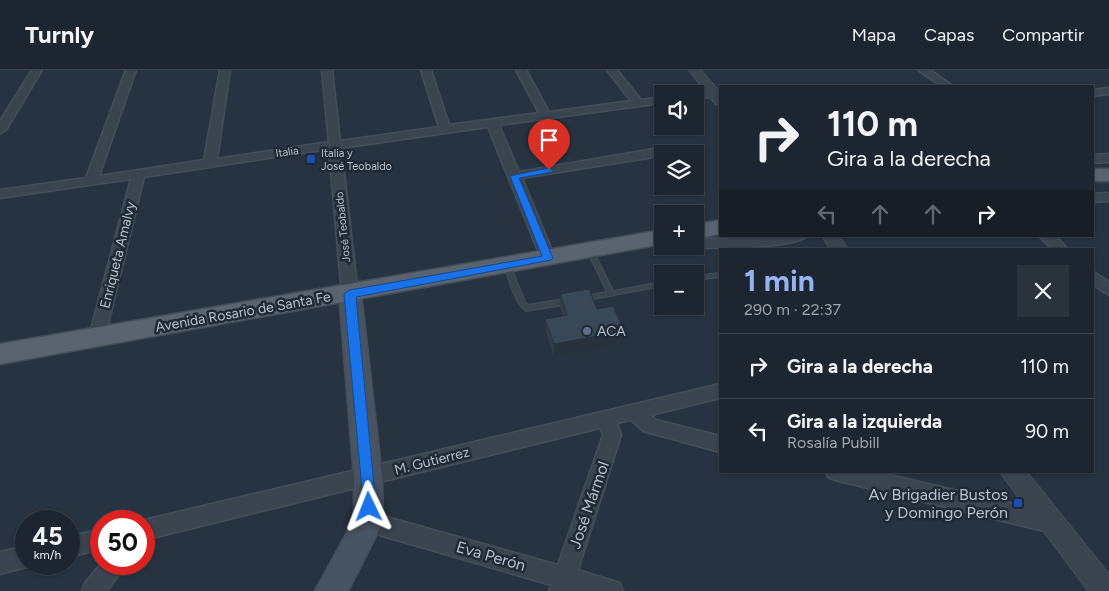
<!DOCTYPE html>
<html lang="es">
<head>
<meta charset="utf-8">
<style>
  :root { --surface:#1d2630; --page:#2a323c; --text:#f1f3f6; --muted:#a0a5ab; --line:#3b434c; --accent:#95b2f1 }
  body { margin:0; font-family:Figtree,sans-serif; background:var(--page); color:var(--text); height:100vh; display:flex; flex-direction:column; font-size:19px; white-space:nowrap }
  * { box-sizing:border-box; margin:0 }
  p { font-size:16px; color:var(--muted) }
  .icon { flex:none; width:28px; height:28px; fill:none; stroke:currentColor; stroke-width:2; stroke-linecap:round; stroke-linejoin:round }
  .map { position:relative; flex:1; overflow:hidden }
  .side { position:absolute; left:719px; top:178px; width:375px; height:225px; display:flex; flex-direction:column; background:var(--surface); border-radius:0px; box-shadow:0 1px 4px #0004,0 0 0 1px var(--line) }
  .side>* { flex:none }
  .hud { position:absolute; left:719px; top:15px; width:375px; height:152px; border-radius:0px; box-shadow:0 1px 4px #0004,0 0 0 1px var(--line); background:#1d2630; color:var(--text); overflow:hidden }
  .controls { position:absolute; left:654px; top:15px; display:grid; gap:10px }
  .controls a { display:grid; place-items:center; width:50px; height:50px; border-radius:0px; background:var(--surface); box-shadow:0 1px 4px #0004,0 0 0 1px var(--line); font-size:25px }
  .speed { position:absolute; left:15px; top:440px; display:flex; gap:10px; font-size:25px; font-weight:700; text-align:center }
  .speed>* { display:grid; place-content:center; width:65px; height:65px; border-radius:50%; background:var(--surface); box-shadow:0 1px 4px #0004,0 0 0 1px var(--line); line-height:1 }
  .speed small { font-size:12px; font-weight:400 }
  .speed .limit { border:8px solid #d22; background:#fff; color:#111 }
  .pin { position:absolute; display:grid; place-items:center; width:42px; height:42px; color:#fff; margin:-51px -21px; border-radius:50% 50% 50% 0; rotate:-45deg; box-shadow:0 0 5px #0007 }
  .pin .icon { rotate:45deg }
  .me { position:absolute; width:55px; margin:-28px; rotate:358deg; stroke-linejoin:round; filter:drop-shadow(0 0 4px #0008) }
  .turn { display:flex; align-items:center; gap:18px; height:105px; padding:0 25px; font-size:22px }
  .turn .icon { width:65px; height:65px; stroke-width:2.5 }
  .turn b { display:block; font-size:35px; line-height:42px }
  .lanes { display:flex; align-items:center; height:48px; padding:0 25px; background:#0003; justify-content:center; gap:25px; direction:ltr }
  .lanes .off { opacity:.35 }
  .round { display:grid; place-items:center; flex:none; width:52px; height:52px; border-radius:0px; background:var(--page) }
  .summary { display:flex; align-items:center; justify-content:space-between; height:85px; padding:0 25px }
  h1 { font-size:30px; font-weight:700; line-height:38px; color:var(--accent) }
  ul { padding:0; list-style:none }
  li { display:flex; align-items:center; gap:15px; height:65px; padding:0 25px; border-top:1px solid var(--line) }
  li div { flex:1 }
  li b { display:block; font-size:19px }
  li em { font-style:normal }
  header { display:flex; align-items:center; gap:30px; box-sizing:border-box; height:70px; padding:0 25px; background:var(--surface); border-bottom:1px solid var(--line) }
  header strong { font-size:24px }
  nav { display:flex; gap:28px; margin-inline-start:auto; font-size:18px }
  .map>svg:first-child { display:block }
</style>
</head>
<body>
<header>
<strong>Turnly</strong>
<nav><a>Mapa</a><a>Capas</a><a>Compartir</a></nav>
</header>
<div class="map">
<svg width="1109" height="521" viewBox="0 0 1109 521">
  <rect width="100%" height="100%" fill="#273340"/>
  <g fill="none" stroke-linecap="round" stroke-linejoin="round">
    <defs>
      <g id="service">
        <path d="M590,178L593,180L613,221L662,212V216L583,231H580L579,229L580,227L607,222L587,180Z"/>
        <path d="M505,193H509L510,195L525,232L528,235L569,228L573,231L569,234L526,241C515,234 508,207 504,195Z"/>
        <path d="M720,203V207L695,210V206Z"/>
      </g>
      <g id="minor">
        <path d="M32,0H42L6,60L0,63V51Z"/>
        <path d="M126,0H136L99,106L204,90L220,0H230L217,89L329,72L322,0H332L340,71L439,57L421,0H431L449,55L539,43L516,0H526L549,42L631,31L607,0H617L641,30L662,27V33L499,55L519,102L654,79L660,83L654,87L522,108L555,188L548,193L541,188L488,57L341,78L358,224L355,228H345L342,224L329,79L144,107L105,267L103,271L97,273L91,271L89,267L131,109L0,128V120L86,108Z"/>
        <path d="M918,0H930L953,16H941Z"/>
        <path d="M1109,18V24L1092,26V20Z"/>
        <path d="M714,21L719,24L718,26L695,29V24H691Z"/>
        <path d="M1109,84V92L1092,93V85Z"/>
        <path d="M1109,123V131L1092,132V124Z"/>
        <path d="M770,166H807C797,178 714,178 695,178L689,176H695V170Z"/>
        <path d="M1039,166H1055L1068,179H1052Z"/>
        <path d="M1092,201L1109,212V225L1092,214Z"/>
        <path d="M720,314V328L651,345L656,350L720,366V382L643,361L631,350L617,353L621,365L578,500L620,513L623,521H549L551,515L369,462L362,459L359,452L362,445L369,442L558,495L603,365L600,358L144,470V451H141L144,450Z"/>
        <path d="M825,401H873L1052,443L1059,446L1062,453L1059,460L1052,463L835,410L828,407Z"/>
        <path d="M101,459V479L69,487V467Z"/>
        <path d="M26,476V494L34,495L0,504V482Z"/>
        <path d="M101,494H126L107,521H82L85,513Z"/>
      </g>
      <g id="tertiary">
        <path d="M689,0H701L720,23V35L715,34Z"/>
        <path d="M822,166H839L848,179H830Z"/>
        <path d="M999,401H1026L1109,504V521H1088Z"/>
      </g>
      <path id="secondary" d="M350,217L358,219L361,224L382,407L383,452L348,521H315L354,450V407L339,224L342,219Z"/>
      <g id="primary">
        <rect x="1092" y="99" width="17" height="12"/>
        <path d="M720,150V164L695,169V155Z"/>
        <path d="M662,160V174L0,294V274Z"/>
      </g>
    </defs>
    <!-- service casing -->
    <use href="#service" stroke="#444e59" stroke-width="2"/>
    <!-- minor casing -->
    <use href="#minor" stroke="#444e59" stroke-width="3"/>
    <!-- tertiary casing -->
    <use href="#tertiary" stroke="#444e59" stroke-width="2"/>
    <!-- secondary casing -->
    <use href="#secondary" stroke="#444e59" stroke-width="3"/>
    <!-- primary casing -->
    <use href="#primary" stroke="#444e59" stroke-width="3"/>
    <!-- service -->
    <use href="#service" fill="#3b4550" fill-rule="evenodd"/>
    <!-- minor -->
    <use href="#minor" fill="#3b4550" fill-rule="evenodd"/>
    <!-- tertiary -->
    <use href="#tertiary" fill="#3b4550" fill-rule="evenodd"/>
    <!-- secondary -->
    <use href="#secondary" fill="#495463" fill-rule="evenodd"/>
    <!-- primary -->
    <use href="#primary" fill="#596470" fill-rule="evenodd"/>
  </g>
  <!-- wall -->
  <path fill="#313e4a" d="M560,224L597,239L624,261L623,274L554,287L546,262L545,249L563,246L560,238Z"/>
  <!-- shaded-wall -->
  <path fill="#28323c" d="M624,261L623,274L554,287V274Z"/>
  <!-- building -->
  <path fill="#394856" stroke="#28323c" d="M589,219L597,239L613,236L624,261L554,274L545,249L567,245L560,224Z"/>
  <!-- route -->
  <path fill="#1a73e8" stroke="#114b97" d="M549,98L553,100L552,102L519,108L553,188L551,190L356,227L376,437L374,441L369,443L364,441L344,224L350,220L542,186L510,106Z"/>
  <!-- markers -->
  <g fill="#1a4fb4" stroke="#1f2a36" stroke-width="2">
    <rect x="306" y="84" width="10" height="10" rx="2.5"/>
    <rect x="1013" y="428" width="10" height="10" rx="2.5"/>
  </g>
  <circle fill="#5c6f8a" stroke="#1f2a36" stroke-width="2" cx="587" cy="261" r="5"/>
  <g text-anchor="middle" dominant-baseline="central" stroke-width="5" stroke-linejoin="round" paint-order="stroke">
    <!-- far-street labels -->
    <g font-size="11" fill="#b7c0cb" stroke="#1f2a36">
      <text transform="translate(287 82) rotate(-8)">Italia</text>
      <text transform="translate(343 157) rotate(-96)">José Teobaldo</text>
    </g>
    <!-- far-poi labels -->
    <g font-size="11" fill="#b7c0cb" stroke="#1f2a36" text-anchor="start">
      <text x="321" y="83">Italia y<tspan x="321" dy="13">José Teobaldo</tspan></text>
    </g>
    <!-- street labels -->
    <g font-size="14" fill="#b7c0cb" stroke="#1f2a36">
      <text transform="translate(118 185) rotate(-76)">Enriqueta Amalvy</text>
      <text transform="translate(243 242) rotate(-10)">Avenida Rosario de Santa Fe</text>
      <text transform="translate(432 391) rotate(-14)">M. Gutierrez</text>
    </g>
    <!-- poi labels -->
    <g font-size="14" fill="#b7c0cb" stroke="#1f2a36" text-anchor="start">
      <text x="597" y="261">ACA</text>
    </g>
    <!-- near-poi labels -->
    <g font-size="16" fill="#b7c0cb" stroke="#1f2a36" text-anchor="end">
      <text x="1008" y="424">Av Brigadier Bustos<tspan x="1008" dy="18">y Domingo Perón</tspan></text>
    </g>
    <!-- near-street labels -->
    <g font-size="16" fill="#b7c0cb" stroke="#1f2a36">
      <text transform="translate(589 435) rotate(-71)">José Mármol</text>
      <text transform="translate(491 486) rotate(16)">Eva Perón</text>
    </g>
  </g>
</svg>
<div class="controls">
<a><svg class="icon" aria-label="sound" viewBox="0 0 24 24"><path d="M4 9h4l5-4v14l-5-4H4zM17 9q2 3 0 6"/></svg></a>
<a><svg class="icon" aria-label="layers" viewBox="0 0 24 24"><path d="M12 4l9 5-9 5-9-5zM3 14l9 5 9-5"/></svg></a>
<a>+</a>
<a>−</a>
</div>
<div class="speed"><div>45<small>km/h</small></div><div class="limit">50</div></div>
<div class="pin" style="left:549px;top:100px;background:#d93025"><svg class="icon" aria-label="arrive" viewBox="0 0 24 24"><path d="M6 21V4h12l-3 4 3 4H6"/></svg></div>
<svg class="me" style="left:369px;top:437px" viewBox="-20 -20 40 40"><path d="M0-17L14 15 0 8-14 15z" fill="#1a73e8" stroke="#fff" stroke-width="4"/></svg>
<div class="hud">
<div class="turn"><svg class="icon" aria-label="right" viewBox="0 0 24 24"><path d="M7 20v-9h11M14 6l5 5-5 5"/></svg><div><b>110 m</b>Gira a la derecha</div></div>
<div class="lanes"><svg class="icon off" aria-label="left" viewBox="0 0 24 24"><path d="M17 20v-9H6M10 6l-5 5 5 5"/></svg><svg class="icon off" aria-label="ahead" viewBox="0 0 24 24"><path d="M12 20V5M6 11l6-6 6 6"/></svg><svg class="icon off" aria-label="ahead" viewBox="0 0 24 24"><path d="M12 20V5M6 11l6-6 6 6"/></svg><svg class="icon" aria-label="right" viewBox="0 0 24 24"><path d="M7 20v-9h11M14 6l5 5-5 5"/></svg></div>
</div>
<section class="side">
<div class="summary"><div><h1>1 min</h1><p>290 m · 22:37</p></div><a class="round"><svg class="icon" aria-label="close" viewBox="0 0 24 24"><path d="M6 6l12 12M18 6L6 18"/></svg></a></div>
<ul>
<li><svg class="icon" aria-label="right" viewBox="0 0 24 24"><path d="M7 20v-9h11M14 6l5 5-5 5"/></svg><div><b>Gira a la derecha</b></div><em>110 m</em></li>
<li><svg class="icon" aria-label="left" viewBox="0 0 24 24"><path d="M17 20v-9H6M10 6l-5 5 5 5"/></svg><div><b>Gira a la izquierda</b><p>Rosalía Pubill</p></div><em>90 m</em></li>
</ul>
</section>
</div>
</body>
</html>
